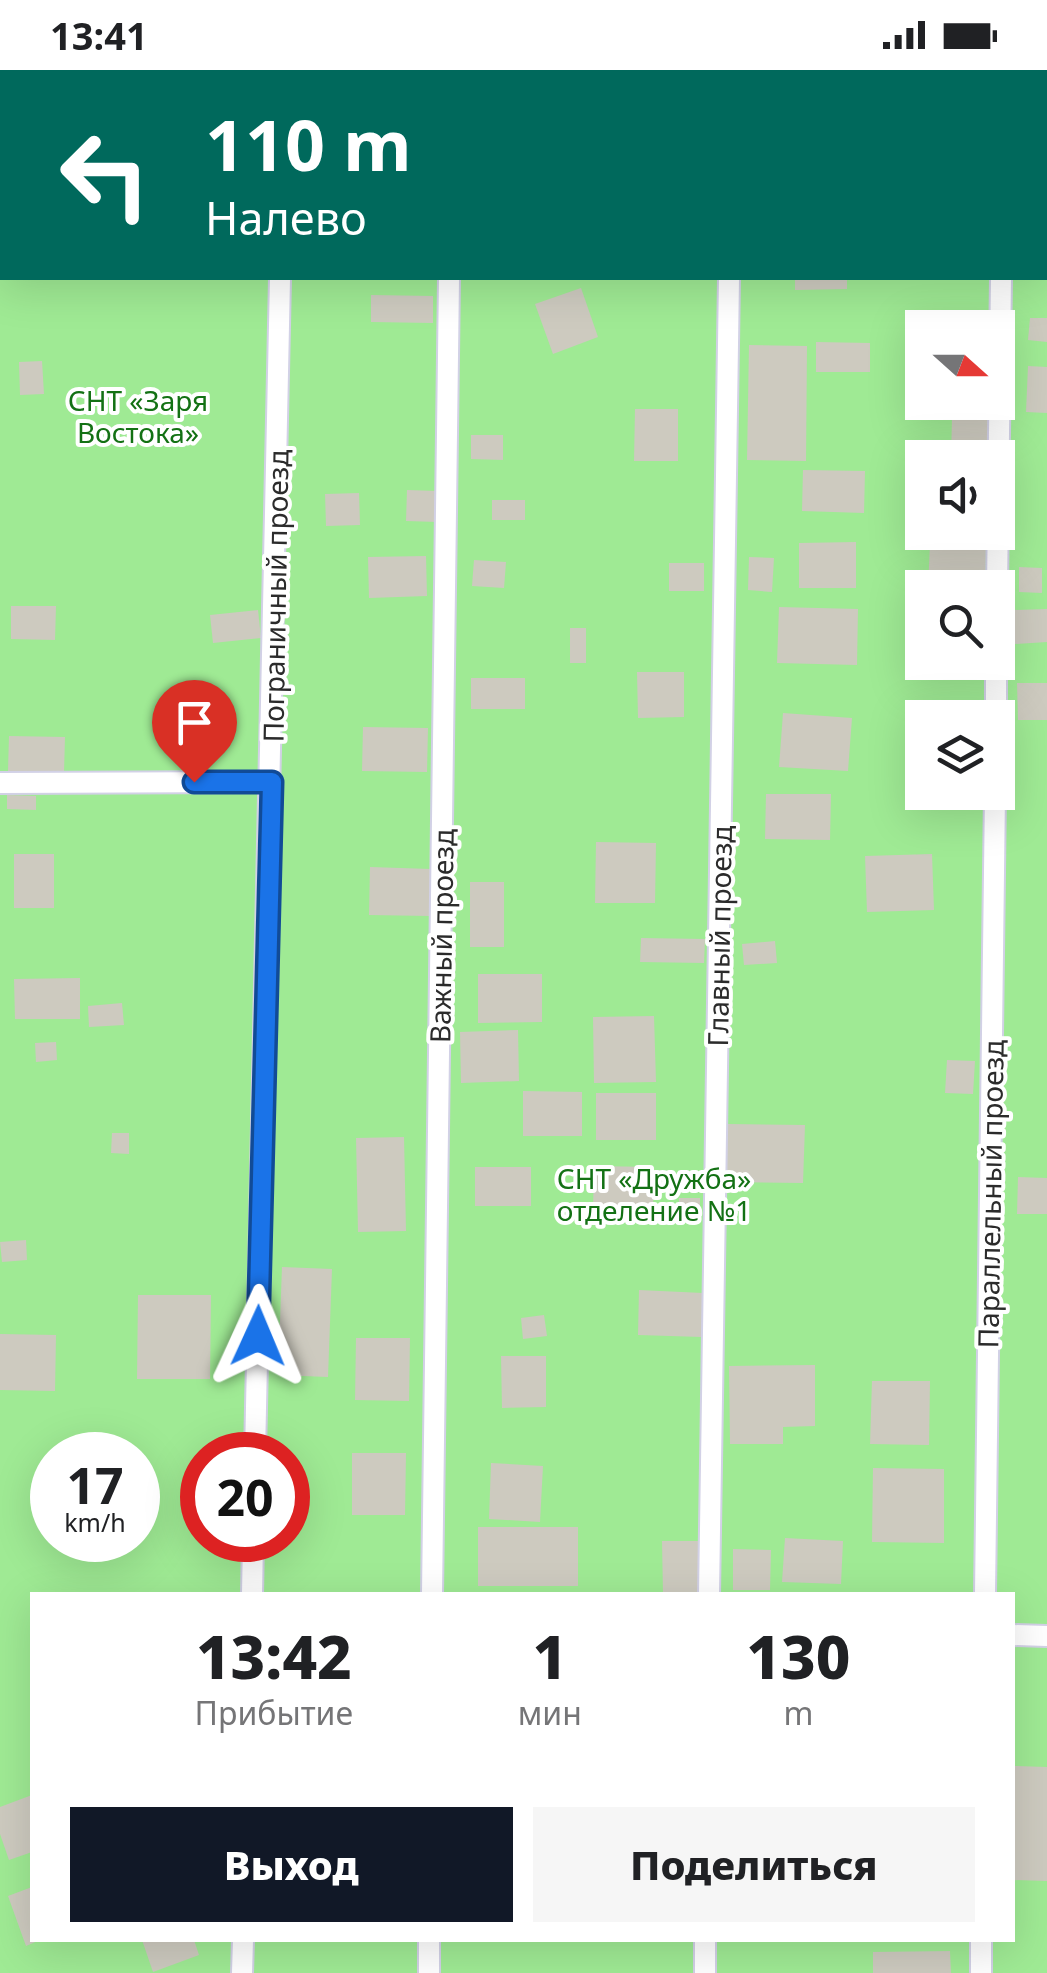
<!DOCTYPE html>
<html lang="ru">
<head>
<meta charset="utf-8">
<style>
  :root { --surface:#fff; --page:#f6f6f6; --text:#202124; --muted:#757577; --accent:#111827 }
  body { margin:0; font-family:"Noto Sans",sans-serif; background:var(--page); color:var(--text); height:100vh; display:flex; flex-direction:column; font-size:38px; white-space:nowrap }
  * { box-sizing:border-box; margin:0 }
  p { font-size:32px; color:var(--muted) }
  .icon { flex:none; width:55px; height:55px; fill:none; stroke:currentColor; stroke-width:2; stroke-linecap:round; stroke-linejoin:round }
  .map { position:relative; flex:1; overflow:hidden }
  .sheet { position:absolute; left:30px; top:1522px; width:985px; height:350px; display:flex; flex-direction:column; background:var(--surface); border-radius:0px; box-shadow:0 10px 40px #0002 }
  .sheet>* { flex:none }
  .banner { position:absolute; left:0px; top:0px; width:1048px; height:210px; box-shadow:0 10px 40px #0002; background:#00695c; color:#fff; overflow:hidden }
  .needle { width:65px; rotate:111deg }
  .tools { position:absolute; left:905px; top:240px; display:grid; gap:20px }
  .tools a { display:grid; place-items:center; width:110px; height:110px; border-radius:0px; background:var(--surface); box-shadow:0 10px 40px #0002; font-size:50px }
  .speed { position:absolute; left:30px; top:1362px; display:flex; gap:20px; font-size:50px; font-weight:700; text-align:center }
  .speed>* { display:grid; place-content:center; width:130px; height:130px; border-radius:50%; background:var(--surface); box-shadow:0 10px 40px #0002; line-height:1 }
  .speed small { font-size:25px; font-weight:400 }
  .speed .limit { border:15px solid #d22; background:#fff; color:#111 }
  .pin { position:absolute; display:grid; place-items:center; width:85px; height:85px; color:#fff; margin:-102px -42px; border-radius:50% 50% 50% 0; rotate:-45deg; box-shadow:0 0 10px #0007 }
  .pin .icon { rotate:45deg }
  .me { position:absolute; width:110px; margin:-55px; rotate:1deg; stroke-linejoin:round; filter:drop-shadow(0 0 8px #0008) }
  .turn { display:flex; align-items:center; gap:35px; height:210px; padding:0 40px; font-size:45px }
  .turn .icon { width:130px; height:130px; stroke-width:2.5 }
  .turn b { display:block; font-size:70px; line-height:85px }
  .eta { display:flex; justify-content:space-evenly; align-items:center; height:170px; text-align:center }
  .eta b { font-size:60px; font-weight:800; line-height:70px }
  .button { display:flex; gap:20px; margin-top:auto; padding:20px 40px }
  .button a { flex:1; height:115px; border-radius:0px; background:var(--accent); color:#fff; font-size:40px; font-weight:800; line-height:115px; text-align:center }
  .button a+a { background:var(--page); color:var(--text) }
  .status { display:flex; justify-content:space-between; align-items:center; height:70px; padding:0 50px; background:var(--surface); direction:ltr }
  .status svg { height:28px; fill:currentColor }
  .map>svg:first-child { display:block }
</style>
</head>
<body>
<div class="status"><b>13:41</b><svg viewBox="0 0 49 12"><path d="M0 12V9h3v3zM5 12V6h3v6zM10 12V3h3v9zM15 12V0h3v12zM26 1h20v11H26zM47 4h2v5h-2z"/></svg></div>
<div class="map">
<svg width="1047" height="1903" viewBox="0 0 1047 1903">
  <rect width="100%" height="100%" fill="#efebdc"/>
  <!-- green -->
  <path fill="#9fea94" fill-rule="evenodd" d="M0,0H1047V1903H0ZM2,2H1045V208H2ZM922,258H998V332H922ZM922,388H998V462H922ZM922,518H998V592H922ZM922,648H998V722H922ZM52,1385H138V1470H52ZM202,1385H288V1470H202ZM32,1525H1012V1870H32Z"/>
  <!-- building -->
  <g fill="#cdcabf">
    <path d="M795,208H847V219L795,220Z"/>
    <path d="M581,218L598,267L553,284L535,234Z"/>
    <path d="M371,225L433,226V253L371,252Z"/>
    <path d="M1030,248H1047V272L1028,270Z"/>
    <path d="M816,272L870,273V302H816Z"/>
    <path d="M749,275L807,276L806,391L747,390Z"/>
    <path d="M42,291L44,324L20,325L19,292Z"/>
    <path d="M1028,296L1047,297V343L1026,342Z"/>
    <path d="M635,339H678V391H634Z"/>
    <path d="M952,348L989,350V388H951Z"/>
    <path d="M471,365H503V390L471,389Z"/>
    <path d="M803,400L865,401L864,443L802,441Z"/>
    <path d="M407,420L438,421V452L406,451Z"/>
    <path d="M359,423L360,455L326,456L325,424Z"/>
    <rect x="492" y="430" width="33" height="20"/>
    <path d="M856,472V518H799V473Z"/>
    <path d="M930,474L986,476L985,518H928Z"/>
    <path d="M426,486L427,526L369,528L368,487Z"/>
    <path d="M749,487L774,488L772,522L748,520Z"/>
    <path d="M474,490L506,492L504,518L472,516Z"/>
    <rect x="669" y="493" width="35" height="28"/>
    <path d="M1019,497L1042,498V523L1019,522Z"/>
    <path d="M11,536H56L55,570L11,569Z"/>
    <path d="M779,537L858,539L857,595L777,593Z"/>
    <path d="M1047,539V572L1015,574L1013,540Z"/>
    <path d="M258,540L261,568L213,573L210,545Z"/>
    <rect x="570" y="558" width="16" height="35"/>
    <path d="M637,602H684V647L638,648Z"/>
    <rect x="471" y="608" width="54" height="31"/>
    <path d="M1017,613H1047V650H1018Z"/>
    <path d="M783,643L852,648L848,701L779,697Z"/>
    <path d="M363,657L428,658L427,702L362,701Z"/>
    <path d="M9,666L65,667L64,702L8,701Z"/>
    <path d="M766,724H831L830,770L765,769Z"/>
    <path d="M7,725L36,726V740L7,739Z"/>
    <path d="M596,772L656,773L655,833H595Z"/>
    <rect x="14" y="784" width="40" height="54"/>
    <path d="M932,784L934,840L867,842L865,786Z"/>
    <path d="M370,797L431,799L430,846L369,845Z"/>
    <rect x="470" y="812" width="34" height="65"/>
    <path d="M641,868L705,869L704,893L640,892Z"/>
    <path d="M775,871L777,893L744,895L742,874Z"/>
    <path d="M478,904H542V952L478,953Z"/>
    <path d="M80,908V949H15L14,909Z"/>
    <path d="M122,933L124,955L89,957L88,936Z"/>
    <path d="M654,946L656,1012L594,1013L593,947Z"/>
    <path d="M518,960L519,1011L461,1013L460,962Z"/>
    <path d="M56,972L57,990L36,992L35,973Z"/>
    <path d="M947,990L975,991L973,1024L945,1023Z"/>
    <path d="M523,1021L582,1022V1066H523Z"/>
    <rect x="596" y="1023" width="60" height="47"/>
    <path d="M727,1054L805,1055L803,1113L726,1112Z"/>
    <path d="M112,1063H129V1084L111,1083Z"/>
    <path d="M404,1067L406,1161L358,1162L356,1068Z"/>
    <path d="M594,1096L654,1097L653,1141L593,1140Z"/>
    <rect x="475" y="1097" width="56" height="39"/>
    <path d="M1018,1107L1047,1108V1144H1017Z"/>
    <rect x="679" y="1128" width="21" height="14"/>
    <path d="M26,1170L27,1190L2,1192L0,1172Z"/>
    <path d="M282,1197L332,1199L328,1307L278,1305Z"/>
    <path d="M639,1220L703,1223L702,1267L638,1265Z"/>
    <path d="M138,1225H211L210,1309H137Z"/>
    <path d="M544,1245L547,1266L523,1269L521,1248Z"/>
    <path d="M0,1264L56,1265L55,1321L0,1320Z"/>
    <path d="M356,1268H410L409,1331L355,1330Z"/>
    <path d="M501,1286H546V1337L502,1338Z"/>
    <path d="M815,1295V1356L783,1357V1374H730L729,1296Z"/>
    <path d="M872,1311H930L929,1375L870,1374Z"/>
    <path d="M352,1383H406L405,1445H352Z"/>
    <path d="M491,1393L543,1396L540,1452L489,1449Z"/>
    <path d="M873,1398L944,1399V1473L872,1472Z"/>
    <rect x="478" y="1457" width="100" height="59"/>
    <path d="M785,1468L843,1471L841,1514L782,1512Z"/>
    <path d="M662,1471H699L700,1523H663Z"/>
    <path d="M733,1479L771,1480L770,1520H733Z"/>
    <path d="M1015,1696L1047,1697V1811L1012,1810Z"/>
    <path d="M32,1725V1782L9,1790L0,1764V1737Z"/>
    <path d="M32,1817V1870H40L26,1876L8,1826Z"/>
    <path d="M142,1870H194L199,1885L153,1902Z"/>
    <path d="M950,1881L951,1903H873V1882Z"/>
  </g>
  <g fill="none" stroke-linecap="round" stroke-linejoin="round">
    <defs>
      <g id="service">
        <path d="M282,2V0"/>
        <path d="M452,2V0"/>
        <path d="M732,2L733,0"/>
        <path d="M1003,2L1004,0"/>
        <path d="M1045,21H1047"/>
        <path d="M0,162L1,0"/>
        <path d="M997,518L1001,208"/>
        <path d="M996,648V592"/>
        <path d="M0,713L272,712"/>
        <path d="M255,1385L280,208"/>
        <path d="M252,1525L253,1470"/>
        <path d="M432,1525L449,208"/>
        <path d="M709,1525L729,208"/>
        <path d="M985,1525L995,722"/>
        <path d="M1012,1565L1047,1566"/>
        <path d="M242,1903L243,1870"/>
        <path d="M429,1903V1870"/>
        <path d="M705,1903V1870"/>
        <path d="M981,1903V1870"/>
      </g>
    </defs>
    <!-- service casing -->
    <use href="#service" stroke="#d2d1e6" stroke-width="24"/>
    <!-- service -->
    <use href="#service" stroke="#fff" stroke-width="20"/>
  </g>
  <g fill="none" stroke-linecap="round" stroke-linejoin="round">
    <defs>
      <path id="route" d="M194,712H272L258,1266"/>
    </defs>
    <!-- route casing -->
    <use href="#route" stroke="#114b97" stroke-width="25"/>
    <!-- route -->
    <use href="#route" stroke="#1a73e8" stroke-width="18"/>
  </g>
  <g text-anchor="middle" dominant-baseline="central" stroke-width="8" stroke-linejoin="round" paint-order="stroke">
    <!-- park labels -->
    <g font-size="28" fill="#137114" stroke="#fff">
      <text x="138" y="330">СНТ «Заря<tspan x="138" dy="32">Востока»</tspan></text>
      <text x="654" y="1108">СНТ «Дружба»<tspan x="654" dy="32">отделение №1</tspan></text>
    </g>
    <!-- street labels -->
    <g font-size="28" fill="#2b2b2b" stroke="#fff">
      <text transform="translate(275 526) rotate(-89)">Пограничный проезд</text>
      <text transform="translate(441 866) rotate(-89)">Важный проезд</text>
      <text transform="translate(719 866) rotate(-89)">Главный проезд</text>
      <text transform="translate(990 1124) rotate(-89)">Параллельный проезд</text>
    </g>
  </g>
</svg>
<div class="tools">
<a><svg class="needle" viewBox="-14 -14 28 28"><path d="M0-13l5 13h-10z" fill="#e53935"/><path d="M0 13l5-13h-10z" fill="#757577"/></svg></a>
<a><svg class="icon" aria-label="sound" viewBox="0 0 24 24"><path d="M4 9h4l5-4v14l-5-4H4zM17 9q2 3 0 6"/></svg></a>
<a><svg class="icon" aria-label="search" viewBox="0 0 24 24"><circle cx="10" cy="10" r="6"/><path d="M15 15l6 6"/></svg></a>
<a><svg class="icon" aria-label="layers" viewBox="0 0 24 24"><path d="M12 4l9 5-9 5-9-5zM3 14l9 5 9-5"/></svg></a>
</div>
<div class="speed"><div>17<small>km/h</small></div><div class="limit">20</div></div>
<div class="pin" style="left:194px;top:712px;background:#d93025"><svg class="icon" aria-label="arrive" viewBox="0 0 24 24"><path d="M6 21V4h12l-3 4 3 4H6"/></svg></div>
<svg class="me" style="left:258px;top:1266px" viewBox="-20 -20 40 40"><path d="M0-17L14 15 0 8-14 15z" fill="#1a73e8" stroke="#fff" stroke-width="4"/></svg>
<div class="banner">
<div class="turn"><svg class="icon" aria-label="left" viewBox="0 0 24 24"><path d="M17 20v-9H6M10 6l-5 5 5 5"/></svg><div><b>110 m</b>Налево</div></div>
</div>
<section class="sheet">
<div class="eta">
<div><b>13:42</b><p>Прибытие</p></div>
<div><b>1</b><p>мин</p></div>
<div><b>130</b><p>m</p></div>
</div>
<div class="button"><a>Выход</a><a>Поделиться</a></div>
</section>
</div>
</body>
</html>
